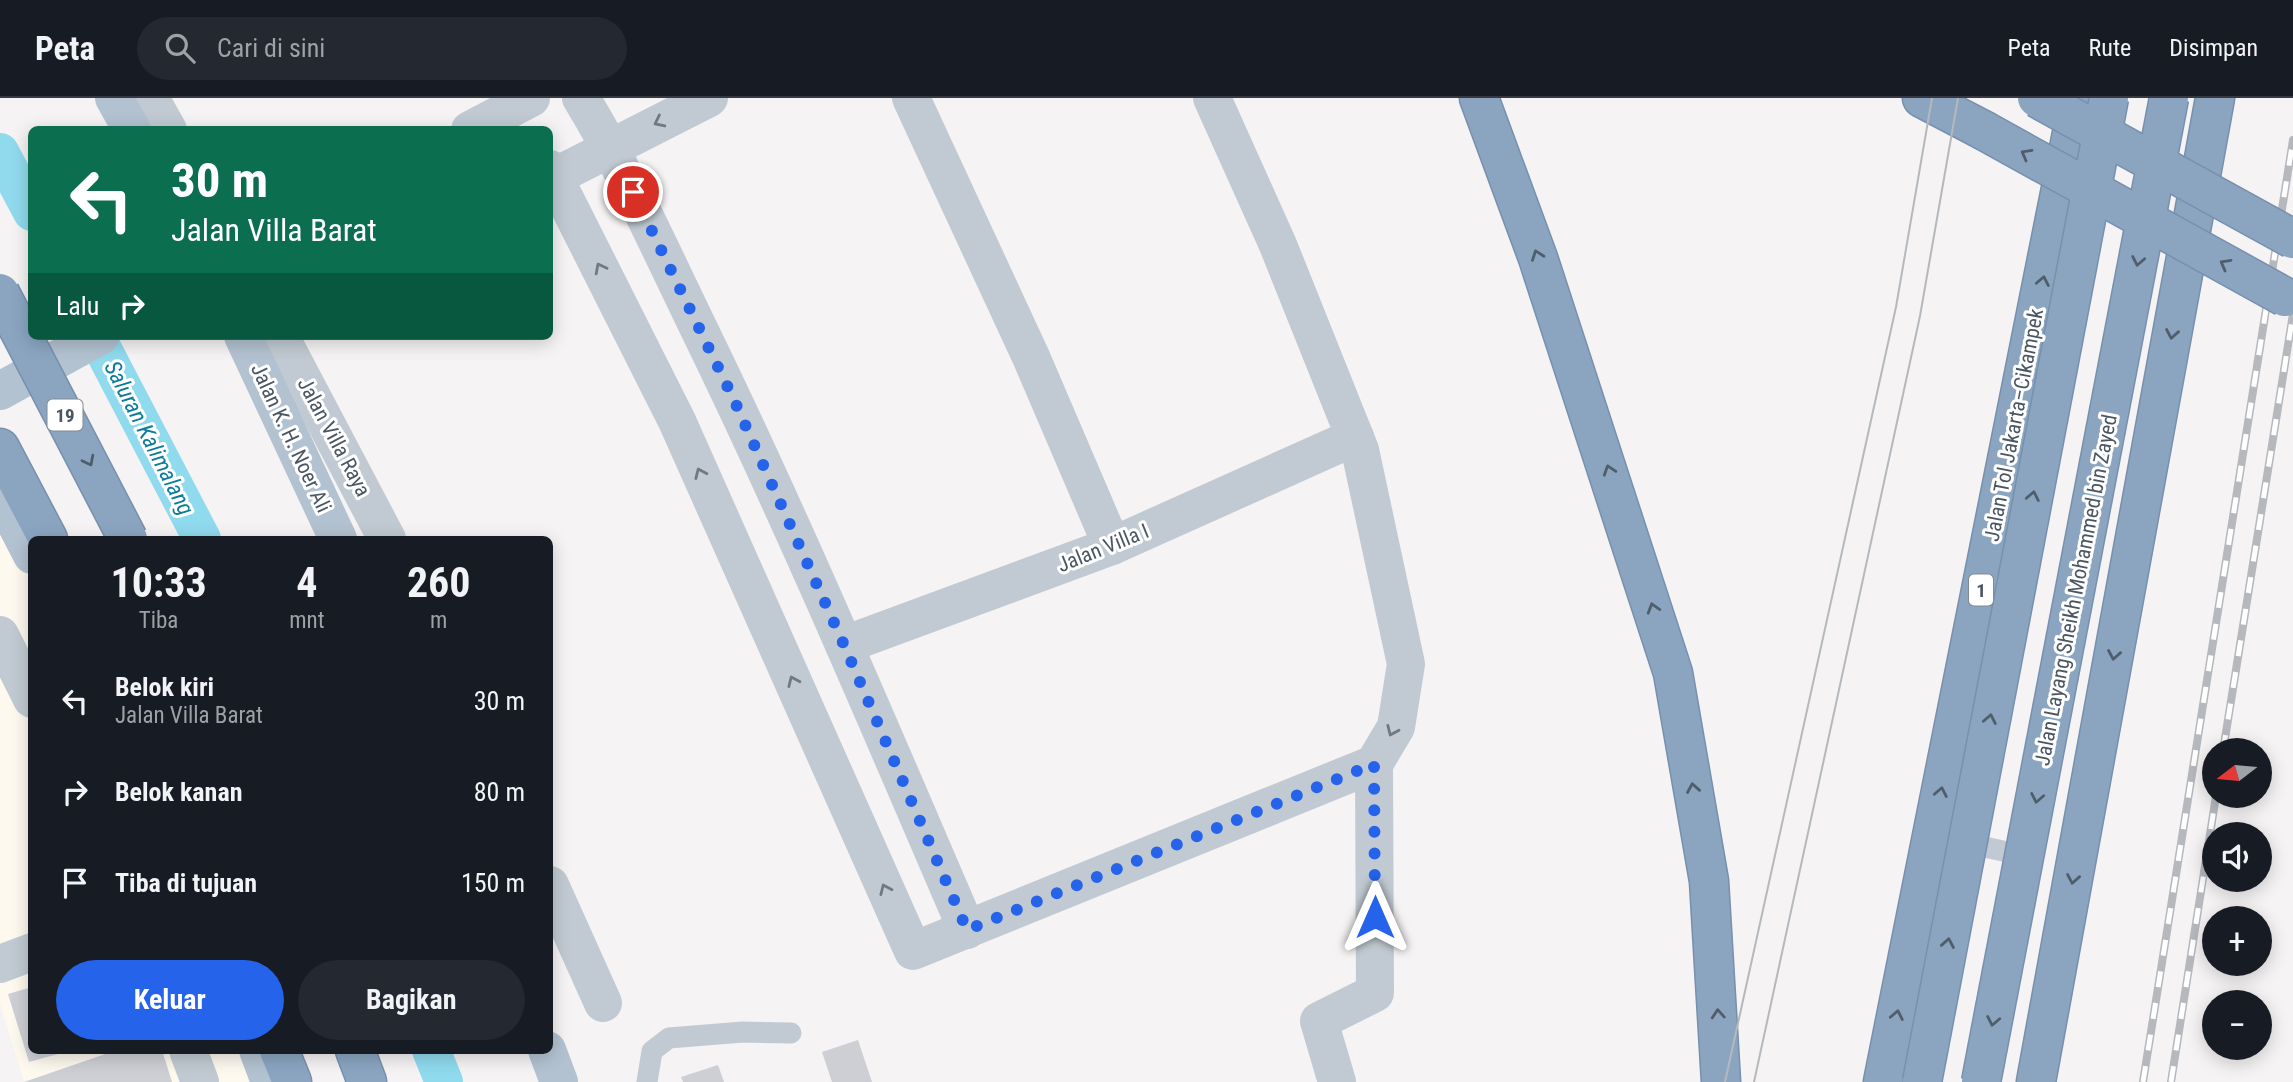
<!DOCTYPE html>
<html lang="id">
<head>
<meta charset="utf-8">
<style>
  :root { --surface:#171b24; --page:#242831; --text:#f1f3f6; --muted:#9ea1a6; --line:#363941; --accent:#2563eb }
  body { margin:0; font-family:"Roboto Condensed",sans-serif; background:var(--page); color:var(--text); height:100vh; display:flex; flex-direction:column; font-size:26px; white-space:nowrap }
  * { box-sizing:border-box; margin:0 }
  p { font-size:23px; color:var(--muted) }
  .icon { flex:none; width:38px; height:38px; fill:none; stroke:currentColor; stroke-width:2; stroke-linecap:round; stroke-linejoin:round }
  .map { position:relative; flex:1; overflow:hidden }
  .drawer { position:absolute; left:28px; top:438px; width:525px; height:518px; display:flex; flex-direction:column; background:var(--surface); border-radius:10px; box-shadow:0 4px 18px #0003 }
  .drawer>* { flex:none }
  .hud { position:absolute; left:28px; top:28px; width:525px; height:214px; border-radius:10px; box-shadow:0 4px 18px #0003; background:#0b6e4f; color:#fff; overflow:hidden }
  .needle { width:46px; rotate:254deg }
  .fabs { position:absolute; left:2202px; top:640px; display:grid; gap:14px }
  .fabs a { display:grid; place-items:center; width:70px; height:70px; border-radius:50%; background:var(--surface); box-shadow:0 4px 18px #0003; font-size:35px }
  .pin { position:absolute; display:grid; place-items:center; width:60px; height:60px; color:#fff; margin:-30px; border:4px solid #fff; border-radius:50%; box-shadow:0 2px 7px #0007 }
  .me { position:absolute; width:77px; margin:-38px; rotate:0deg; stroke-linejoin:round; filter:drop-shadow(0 0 5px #0008) }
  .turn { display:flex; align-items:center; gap:24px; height:147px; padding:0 28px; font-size:32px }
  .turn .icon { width:91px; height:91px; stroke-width:2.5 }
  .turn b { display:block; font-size:49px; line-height:60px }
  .then { display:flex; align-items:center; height:66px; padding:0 28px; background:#0003; gap:14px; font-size:26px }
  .eta { display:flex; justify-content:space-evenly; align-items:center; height:119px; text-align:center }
  .eta b { font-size:42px; font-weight:700; line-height:49px }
  .action { display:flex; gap:14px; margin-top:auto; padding:14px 28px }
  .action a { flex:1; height:80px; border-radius:42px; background:var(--accent); color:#fff; font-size:28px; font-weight:700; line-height:80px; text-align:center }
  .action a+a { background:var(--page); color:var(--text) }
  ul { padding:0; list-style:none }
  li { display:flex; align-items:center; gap:21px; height:91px; padding:0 28px }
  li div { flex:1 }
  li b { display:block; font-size:26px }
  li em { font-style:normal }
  header { display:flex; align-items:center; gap:42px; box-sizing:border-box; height:98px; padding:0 35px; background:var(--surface); border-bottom:2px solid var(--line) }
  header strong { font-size:33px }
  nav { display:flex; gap:38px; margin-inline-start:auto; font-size:24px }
  .search { width:490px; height:63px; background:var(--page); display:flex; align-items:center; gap:18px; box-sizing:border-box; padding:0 24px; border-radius:38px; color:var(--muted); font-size:26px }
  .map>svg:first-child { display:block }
</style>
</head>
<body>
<header>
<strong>Peta</strong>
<div class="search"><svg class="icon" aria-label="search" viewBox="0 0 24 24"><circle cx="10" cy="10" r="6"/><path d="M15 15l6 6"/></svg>Cari di sini</div>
<nav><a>Peta</a><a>Rute</a><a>Disimpan</a></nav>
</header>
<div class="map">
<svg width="2293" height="984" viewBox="0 0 2293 984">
  <rect width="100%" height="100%" fill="#f5f3f3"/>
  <!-- commercial -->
  <path fill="#fdf9ef" d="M0,395L31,457L32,952H258L270,984H24L0,906Z"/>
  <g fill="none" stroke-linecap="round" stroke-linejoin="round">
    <!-- canal -->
    <g stroke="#90daee" stroke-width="38">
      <path d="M0,54L32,114"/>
      <path d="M96,238L202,441"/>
      <path d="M431,952L444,984"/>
    </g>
  </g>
  <!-- building -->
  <g fill="#cdcfd5">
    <path d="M32,889V952L69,953L29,964L8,896Z"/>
    <path d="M858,942L872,984H832L822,954Z"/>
    <path d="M117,952H162L172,984H24Z"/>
    <path d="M718,967L724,984H683L681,979Z"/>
  </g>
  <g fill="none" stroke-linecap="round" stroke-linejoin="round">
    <defs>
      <g id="highway">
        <path d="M1479,0L1538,160L1673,575L1709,783L1721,984"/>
        <path d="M1922,0L1983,32"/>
        <path d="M0,350L48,441"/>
        <path d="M279,952L292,984"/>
        <path d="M355,952L367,984"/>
        <path d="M1883,984L2079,0"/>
        <path d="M2036,984L2215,0"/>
      </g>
    </defs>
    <!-- highway casing -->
    <use href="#highway" stroke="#7690ad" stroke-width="41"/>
    <!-- lane -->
    <g stroke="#c1cad2" stroke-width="21">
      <path d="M1966,745L2026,758"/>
      <path d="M647,984L652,953L669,940L743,934L791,935"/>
    </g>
    <!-- street -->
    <g stroke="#c1cad2" stroke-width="38">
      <path d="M150,0L168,32"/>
      <path d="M581,0C626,74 661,153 699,231C795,428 880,630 967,832"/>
      <path d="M911,0L1031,259L1112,448"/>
      <path d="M470,32L531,0"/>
      <path d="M550,71L677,323L913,853L1374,666L1396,629L1406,566L1360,352L1278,147L1212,0"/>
      <path d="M554,79L709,0"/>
      <path d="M280,238L387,441"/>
      <path d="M0,537L32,601"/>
      <path d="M844,547L1112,448L1355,339"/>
      <path d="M550,787L603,905"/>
      <path d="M0,866L32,854"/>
      <path d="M188,952L200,984"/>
      <path d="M1337,984L1319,923L1375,895L1374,666"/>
    </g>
    <!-- primary -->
    <g stroke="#b3c2d1" stroke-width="38">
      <path d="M114,0L132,32"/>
      <path d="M243,238L338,441"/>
      <path d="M0,293L100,238"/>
      <path d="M0,395L32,457"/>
      <path d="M258,952L270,984"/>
      <path d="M547,952L559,984"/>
    </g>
    <!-- highway -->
    <use href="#highway" stroke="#8ba5c1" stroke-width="38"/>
    <!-- tram -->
    <g stroke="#b5b8bd" stroke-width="2">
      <path d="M1725,984L1896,209L1932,0"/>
      <path d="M1754,984L1920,218L1958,0"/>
    </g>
    <defs>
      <g id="rail">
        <path d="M2223,653L2293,216"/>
        <path d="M2143,984L2293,42"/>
        <path d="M2171,984L2216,698"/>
      </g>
    </defs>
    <!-- rail casing -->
    <use href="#rail" stroke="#b5b8bd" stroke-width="8"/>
    <!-- rail -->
    <use href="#rail" stroke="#fff" stroke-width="5" stroke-dasharray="16" stroke-linecap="butt"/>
    <defs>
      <g id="highway-bridge">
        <path d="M2037,0L2293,141"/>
        <path d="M1983,32L2285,199"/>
        <path d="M0,195L128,441"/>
        <path d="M1922,984L2109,0"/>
        <path d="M1981,984L2169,0"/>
      </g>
    </defs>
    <!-- highway-bridge casing -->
    <use href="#highway-bridge" stroke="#7690ad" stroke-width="41" stroke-linecap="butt"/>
    <!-- highway-bridge -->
    <use href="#highway-bridge" stroke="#8ba5c1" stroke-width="38"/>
  </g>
  <!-- one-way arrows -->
  <defs><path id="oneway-chevron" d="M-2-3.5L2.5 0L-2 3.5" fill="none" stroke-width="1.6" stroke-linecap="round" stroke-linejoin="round" transform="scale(1.75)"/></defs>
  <g stroke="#6e7983">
    <use href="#oneway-chevron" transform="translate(659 24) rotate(154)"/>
    <use href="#oneway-chevron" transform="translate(600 170) rotate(-117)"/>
    <use href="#oneway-chevron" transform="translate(700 375) rotate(-114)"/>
    <use href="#oneway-chevron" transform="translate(793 583) rotate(-114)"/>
    <use href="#oneway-chevron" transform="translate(1392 633) rotate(114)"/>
    <use href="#oneway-chevron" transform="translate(885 791) rotate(-114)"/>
  </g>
  <g stroke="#505e6b">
    <use href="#oneway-chevron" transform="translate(2026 56) rotate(-151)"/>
    <use href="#oneway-chevron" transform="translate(1537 157) rotate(-110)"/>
    <use href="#oneway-chevron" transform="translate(2138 163) rotate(101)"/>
    <use href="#oneway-chevron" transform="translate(2225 166) rotate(-151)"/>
    <use href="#oneway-chevron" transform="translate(2043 183) rotate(-79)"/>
    <use href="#oneway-chevron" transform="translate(2172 236) rotate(100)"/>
    <use href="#oneway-chevron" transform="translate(89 363) rotate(63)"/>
    <use href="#oneway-chevron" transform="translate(1609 372) rotate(-108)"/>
    <use href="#oneway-chevron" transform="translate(2033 398) rotate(-79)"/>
    <use href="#oneway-chevron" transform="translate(1653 510) rotate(-107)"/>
    <use href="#oneway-chevron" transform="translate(2114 557) rotate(100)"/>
    <use href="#oneway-chevron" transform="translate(1990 621) rotate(-79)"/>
    <use href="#oneway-chevron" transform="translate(1693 690) rotate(-100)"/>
    <use href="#oneway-chevron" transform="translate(1941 694) rotate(-79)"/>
    <use href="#oneway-chevron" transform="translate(2037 700) rotate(101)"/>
    <use href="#oneway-chevron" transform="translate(2073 781) rotate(100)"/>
    <use href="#oneway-chevron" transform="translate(1948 845) rotate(-80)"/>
    <use href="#oneway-chevron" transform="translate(1718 916) rotate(-94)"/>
    <use href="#oneway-chevron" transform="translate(1897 917) rotate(-79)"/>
    <use href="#oneway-chevron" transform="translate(1993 923) rotate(101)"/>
  </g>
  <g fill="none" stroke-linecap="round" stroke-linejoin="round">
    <!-- route -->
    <path stroke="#2563eb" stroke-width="12" stroke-dasharray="0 21.6" d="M633,94L734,302L844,547L967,832L1374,666L1375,819"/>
  </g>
  <g text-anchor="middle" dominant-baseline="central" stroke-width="6" stroke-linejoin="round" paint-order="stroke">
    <!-- shield labels -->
    <g fill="#fff" stroke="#808990" stroke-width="2">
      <rect x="47.5" y="301.5" width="35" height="31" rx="5"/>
      <rect x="1969" y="476.5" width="24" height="31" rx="5"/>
    </g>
    <g font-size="19" font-weight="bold" fill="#4a5661">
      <text x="65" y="317">19</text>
      <text x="1981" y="492">1</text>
    </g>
    <!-- street labels -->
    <g font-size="21" fill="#4a5661" stroke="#fff">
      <text transform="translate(2014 327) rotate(-79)">Jalan Tol Jakarta–Cikampek</text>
      <text transform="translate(334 339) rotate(62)">Jalan Villa Raya</text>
      <text transform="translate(291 340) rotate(65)">Jalan K. H. Noer Ali</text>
      <text transform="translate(1103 450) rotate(-22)">Jalan Villa I</text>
      <text transform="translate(2076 492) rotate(-79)">Jalan Layang Sheikh Mohammed bin Zayed</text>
    </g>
    <!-- water labels -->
    <g font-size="23" font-style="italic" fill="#0c7c9b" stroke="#fff">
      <text transform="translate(149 340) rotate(63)">Saluran Kalimalang</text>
    </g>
  </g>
</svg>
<div class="fabs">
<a><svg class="needle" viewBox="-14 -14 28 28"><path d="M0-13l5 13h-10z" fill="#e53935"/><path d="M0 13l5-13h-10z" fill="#9ea1a6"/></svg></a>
<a><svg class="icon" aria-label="sound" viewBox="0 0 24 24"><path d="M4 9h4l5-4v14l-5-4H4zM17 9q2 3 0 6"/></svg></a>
<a>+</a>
<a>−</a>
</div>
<div class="pin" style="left:633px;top:94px;background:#d93025"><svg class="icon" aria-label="arrive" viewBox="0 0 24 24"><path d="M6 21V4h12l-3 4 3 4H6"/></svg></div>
<svg class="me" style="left:1375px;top:819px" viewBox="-20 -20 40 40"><path d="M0-17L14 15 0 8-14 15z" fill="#2563eb" stroke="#fff" stroke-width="4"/></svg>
<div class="hud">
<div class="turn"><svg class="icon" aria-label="left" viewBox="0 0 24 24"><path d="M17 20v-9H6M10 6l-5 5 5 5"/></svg><div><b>30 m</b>Jalan Villa Barat</div></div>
<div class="then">Lalu<svg class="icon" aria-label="right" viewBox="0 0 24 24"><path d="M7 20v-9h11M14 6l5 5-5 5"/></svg></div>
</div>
<section class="drawer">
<div class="eta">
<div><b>10:33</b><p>Tiba</p></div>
<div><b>4</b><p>mnt</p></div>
<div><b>260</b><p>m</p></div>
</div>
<ul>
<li><svg class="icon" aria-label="left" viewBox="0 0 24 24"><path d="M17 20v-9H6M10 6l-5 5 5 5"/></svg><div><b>Belok kiri</b><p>Jalan Villa Barat</p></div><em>30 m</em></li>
<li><svg class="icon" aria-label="right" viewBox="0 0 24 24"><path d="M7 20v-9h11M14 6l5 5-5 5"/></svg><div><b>Belok kanan</b></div><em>80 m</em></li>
<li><svg class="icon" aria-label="arrive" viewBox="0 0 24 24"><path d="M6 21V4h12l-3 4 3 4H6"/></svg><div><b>Tiba di tujuan</b></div><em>150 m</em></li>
</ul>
<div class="action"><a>Keluar</a><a>Bagikan</a></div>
</section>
</div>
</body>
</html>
